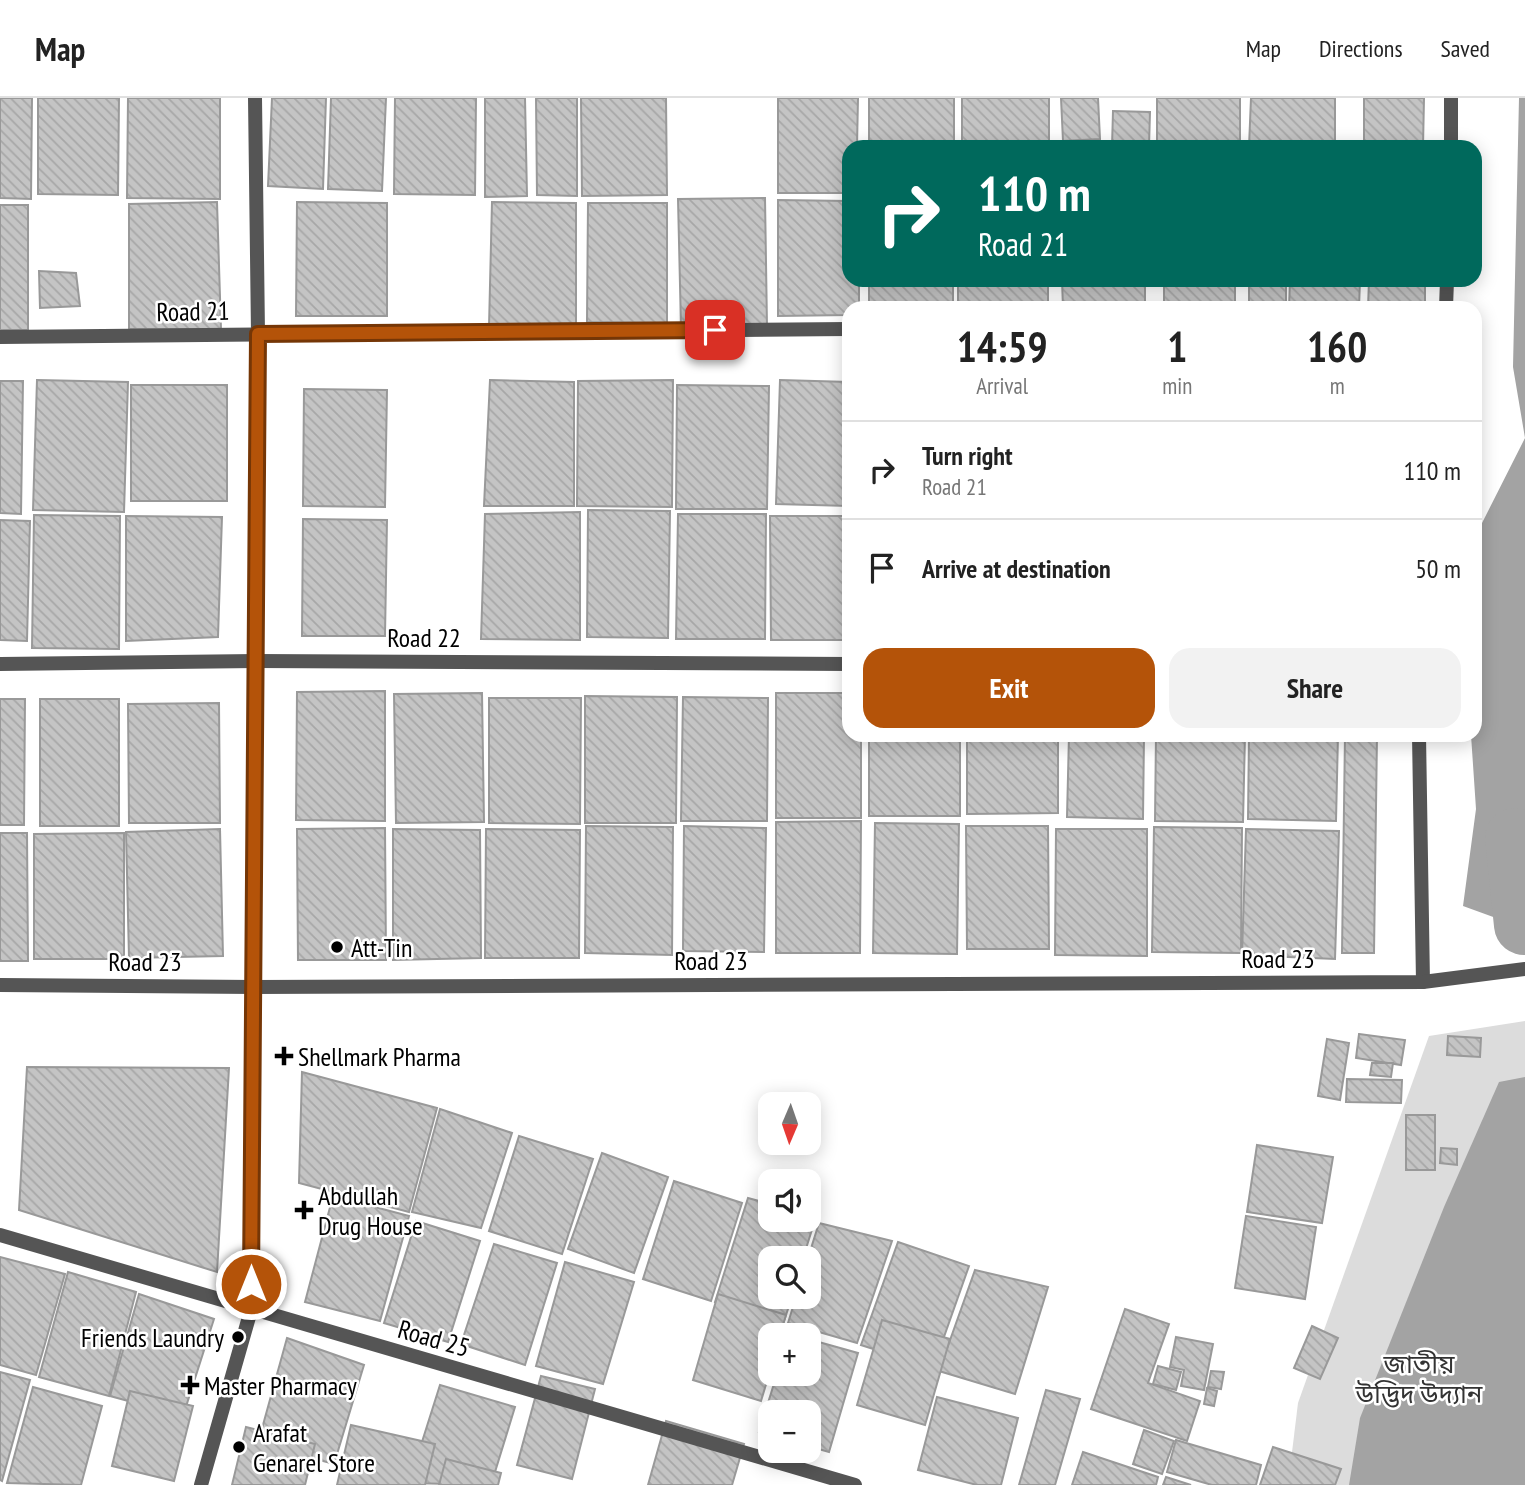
<!DOCTYPE html>
<html lang="en">
<head>
<meta charset="utf-8">
<style>
  :root { --surface:#fff; --page:#f2f2f2; --text:#222; --muted:#767676; --line:#e0e0e0; --accent:#b45309 }
  body { margin:0; font-family:"PT Sans Narrow","Noto Sans Bengali",sans-serif; background:var(--page); color:var(--text); height:100vh; display:flex; flex-direction:column; font-size:26px; white-space:nowrap }
  * { box-sizing:border-box; margin:0 }
  p { font-size:23px; color:var(--muted) }
  .icon { flex:none; width:38px; height:38px; fill:none; stroke:currentColor; stroke-width:2; stroke-linecap:round; stroke-linejoin:round }
  .map { position:relative; flex:1; overflow:hidden }
  .drawer { position:absolute; left:842px; top:203px; width:640px; height:441px; display:flex; flex-direction:column; background:var(--surface); border-radius:21px; box-shadow:0 4px 18px #0003 }
  .drawer>* { flex:none }
  .guide { position:absolute; left:842px; top:42px; width:640px; height:147px; border-radius:21px; box-shadow:0 4px 18px #0003; background:#00695c; color:#fff; overflow:hidden }
  .needle { width:46px; rotate:182deg }
  .tools { position:absolute; left:758px; top:994px; display:grid; gap:14px }
  .tools a { display:grid; place-items:center; width:63px; height:63px; border-radius:14px; background:var(--surface); box-shadow:0 4px 18px #0003; font-size:35px }
  .pin { position:absolute; display:grid; place-items:center; width:60px; height:60px; color:#fff; margin:-30px; border-radius:14px; box-shadow:0 4px 10px #0006 }
  .me { position:absolute; width:77px; margin:-38px; rotate:0deg; stroke-linejoin:round; filter:drop-shadow(0 0 5px #0008) }
  .turn { display:flex; align-items:center; gap:24px; height:147px; padding:0 21px; font-size:32px }
  .turn .icon { width:91px; height:91px; stroke-width:2.5 }
  .turn b { display:block; font-size:49px; line-height:60px }
  .eta { display:flex; justify-content:space-evenly; align-items:center; height:119px; text-align:center }
  .eta b { font-size:42px; font-weight:600; line-height:49px }
  .action { display:flex; gap:14px; margin-top:auto; padding:14px 21px }
  .action a { flex:1; height:80px; border-radius:21px; background:var(--accent); color:#fff; font-size:28px; font-weight:600; line-height:80px; text-align:center }
  .action a+a { background:var(--page); color:var(--text) }
  ul { padding:0; list-style:none }
  li { display:flex; align-items:center; gap:21px; height:98px; padding:0 21px; border-top:2px solid var(--line) }
  li div { flex:1 }
  li b { display:block; font-size:26px }
  li em { font-style:normal }
  header { display:flex; align-items:center; gap:42px; box-sizing:border-box; height:98px; padding:0 35px; background:var(--surface); border-bottom:2px solid var(--line) }
  header strong { font-size:33px }
  nav { display:flex; gap:38px; margin-inline-start:auto; font-size:24px }
  .map>svg:first-child { display:block }
</style>
</head>
<body>
<header>
<strong>Map</strong>
<nav><a>Map</a><a>Directions</a><a>Saved</a></nav>
</header>
<div class="map">
<svg width="1525" height="1387" viewBox="0 0 1525 1387">
  <defs>
    <pattern id="building-back-hatch" width="6" height="6" patternUnits="userSpaceOnUse" patternTransform="scale(1.75)"><rect width="6" height="6" fill="#c4c4c4"/><path d="M-1 5l2 2M0 0l6 6M5-1l2 2" fill="none" stroke="#a7a7a7"/></pattern>
  </defs>
  <rect width="100%" height="100%" fill="#fff"/>
  <!-- garden -->
  <path fill="#dcdcdc" d="M1525,923V1387H1288L1298,1305L1429,938Z"/>
  <!-- water -->
  <g fill="#a3a3a3">
    <path d="M1519,0H1525V820H1496L1463,808L1476,711L1471,637H1475V481L1479,431L1525,340L1513,269Z"/>
    <path d="M1525,979V1387H1349L1360,1320L1444,1109L1499,984Z"/>
  </g>
  <g fill="none" stroke-linecap="round" stroke-linejoin="round">
    <!-- canal -->
    <path stroke="#a3a3a3" stroke-width="60" d="M1515,740L1524,827"/>
  </g>
  <!-- building -->
  <g fill="url(#building-back-hatch)" stroke="#999" stroke-width="2">
    <path d="M0,0H32L31,101L0,100Z"/>
    <path d="M38,0H119L118,97L38,96Z"/>
    <path d="M128,0H220V101L127,100Z"/>
    <path d="M272,0H326L323,91L268,88Z"/>
    <path d="M331,0H386L382,93L328,91Z"/>
    <path d="M395,0H476L475,97L394,96Z"/>
    <path d="M485,0H525L527,98L485,99Z"/>
    <path d="M536,0H577V98L537,97Z"/>
    <path d="M581,0H666L667,97L582,98Z"/>
    <path d="M778,0H858L857,49H849V95H778Z"/>
    <rect x="869" y="0" width="85" height="49"/>
    <rect x="962" y="0" width="87" height="49"/>
    <path d="M1061,0H1098L1100,41L1063,43Z"/>
    <rect x="1157" y="0" width="83" height="49"/>
    <path d="M1251,0H1335V49H1249Z"/>
    <path d="M1364,0H1424L1423,49H1364Z"/>
    <path d="M1113,13L1150,14L1149,49H1112Z"/>
    <path d="M765,100L767,228L681,230L678,101Z"/>
    <path d="M778,102L849,103V182H859V210H849V217L778,218Z"/>
    <path d="M217,104L221,231H129V106Z"/>
    <path d="M297,104L387,105V218H296Z"/>
    <path d="M492,104L576,105V231L489,229Z"/>
    <path d="M588,105H667V225L587,224Z"/>
    <rect x="0" y="107" width="28" height="125"/>
    <path d="M39,173L76,175L80,208L40,210Z"/>
    <rect x="869" y="182" width="84" height="28"/>
    <rect x="958" y="182" width="90" height="28"/>
    <path d="M1062,182H1145V210H1063Z"/>
    <rect x="1164" y="182" width="71" height="28"/>
    <rect x="1249" y="182" width="37" height="28"/>
    <path d="M1290,182H1360L1359,210H1289Z"/>
    <path d="M1369,182H1425V210H1368Z"/>
    <path d="M37,282L128,284L124,414L33,412Z"/>
    <path d="M490,282L574,284V408H484Z"/>
    <path d="M673,282L672,409L577,408L578,283Z"/>
    <path d="M780,282L849,284V408L776,406Z"/>
    <path d="M0,283H23L21,416L0,415Z"/>
    <rect x="131" y="287" width="96" height="116"/>
    <path d="M677,287L769,288L767,411H676Z"/>
    <path d="M304,291L387,292L385,409L303,408Z"/>
    <path d="M588,412L670,413L668,540L587,539Z"/>
    <path d="M580,414V542L481,541L485,416Z"/>
    <path d="M678,416H766L765,541H676Z"/>
    <path d="M34,417L120,418L119,551L32,550Z"/>
    <path d="M126,418L222,419L218,539L126,543Z"/>
    <path d="M770,418H849V542H771Z"/>
    <path d="M303,421L387,422L385,538H302Z"/>
    <path d="M0,422L30,423L27,543L0,542Z"/>
    <path d="M385,593V723L296,722L297,594Z"/>
    <path d="M482,595L484,724L396,725L394,596Z"/>
    <path d="M776,595H849V637H861V720H776Z"/>
    <path d="M585,598L677,599L676,725H585Z"/>
    <path d="M683,599L768,600L767,723H681Z"/>
    <path d="M489,600H581L580,726L489,725Z"/>
    <path d="M0,601H25L24,727H0Z"/>
    <rect x="40" y="601" width="79" height="127"/>
    <path d="M219,605L220,725H129L128,606Z"/>
    <rect x="869" y="637" width="91" height="81"/>
    <path d="M967,637H1058V715L967,716Z"/>
    <path d="M1069,637H1144L1143,721L1067,719Z"/>
    <path d="M1156,637H1245L1243,724L1155,723Z"/>
    <path d="M1249,637H1338L1336,723L1248,721Z"/>
    <path d="M1345,637H1377L1374,855H1342Z"/>
    <path d="M861,723L860,855H776V724Z"/>
    <path d="M875,725L959,726L957,856L873,855Z"/>
    <path d="M586,728L673,729L672,857L585,855Z"/>
    <path d="M684,728L766,730L764,854L683,853Z"/>
    <path d="M966,728H1048L1049,851H967Z"/>
    <path d="M1154,729L1242,730L1241,855L1152,854Z"/>
    <path d="M385,730L386,862H298L297,731Z"/>
    <path d="M220,731L223,858L129,860L126,734Z"/>
    <path d="M393,731L480,732L481,860L393,862Z"/>
    <path d="M486,731L580,732L579,860H485Z"/>
    <path d="M1056,731H1147V858L1055,857Z"/>
    <path d="M1246,731L1339,733L1335,861L1242,857Z"/>
    <path d="M0,735H27L28,863H0Z"/>
    <path d="M124,735V861H34V736Z"/>
    <path d="M1359,936L1405,942L1401,967L1356,960Z"/>
    <path d="M1448,938L1481,940L1480,959L1447,957Z"/>
    <path d="M1327,941L1349,945L1340,1002L1318,998Z"/>
    <path d="M1372,965H1393L1391,979L1370,977Z"/>
    <path d="M27,969L229,970L217,1174L19,1112Z"/>
    <path d="M302,974L437,1010L409,1114L299,1085Z"/>
    <path d="M1347,981L1402,982L1401,1005L1346,1004Z"/>
    <path d="M440,1011L512,1035L481,1130L412,1114Z"/>
    <rect x="1406" y="1017" width="29" height="55"/>
    <path d="M519,1038L593,1061L562,1156L489,1133Z"/>
    <path d="M1257,1047L1333,1059L1322,1125L1247,1114Z"/>
    <path d="M1441,1050L1457,1051V1067L1440,1065Z"/>
    <path d="M602,1055L668,1079L634,1175L568,1151Z"/>
    <path d="M674,1083L742,1105L711,1203L643,1181Z"/>
    <path d="M333,1098L409,1118L380,1223L305,1204Z"/>
    <path d="M748,1100L770,1106V1122H808V1117L816,1119L803,1160H770V1199H792L783,1226L715,1204Z"/>
    <path d="M1246,1118L1316,1129L1305,1201L1235,1190Z"/>
    <path d="M416,1123L480,1143L448,1244L384,1225Z"/>
    <path d="M819,1125L892,1143L857,1245L788,1225L796,1199H808V1160Z"/>
    <path d="M898,1144L969,1168L933,1270L861,1247Z"/>
    <path d="M494,1146L557,1165L525,1267L461,1246Z"/>
    <path d="M0,1159L65,1176L36,1277L0,1267Z"/>
    <path d="M565,1164L634,1184L603,1286L536,1268Z"/>
    <path d="M975,1172L1048,1189L1015,1296L939,1273Z"/>
    <path d="M68,1174L136,1194L109,1298L39,1279Z"/>
    <path d="M139,1196L214,1221L183,1318L110,1298Z"/>
    <path d="M718,1196L786,1217L780,1237H770V1273L761,1303L693,1282Z"/>
    <path d="M1125,1211L1169,1226L1148,1285L1200,1303L1187,1343L1091,1311Z"/>
    <path d="M882,1222L950,1241L925,1327L857,1307Z"/>
    <path d="M1312,1228L1338,1240L1320,1281L1294,1270Z"/>
    <path d="M1176,1239L1213,1246L1204,1292L1181,1288L1184,1272L1170,1269Z"/>
    <path d="M287,1240L364,1267L334,1366L258,1345Z"/>
    <path d="M808,1241L858,1255L829,1354L808,1348V1314H770V1337L759,1334L777,1276H808Z"/>
    <path d="M1158,1268L1181,1274L1176,1292L1153,1286Z"/>
    <path d="M1211,1273L1224,1274L1221,1291L1208,1289Z"/>
    <path d="M0,1274L30,1282L2,1383L0,1382Z"/>
    <path d="M541,1278L595,1291L572,1381L517,1367Z"/>
    <path d="M440,1287L515,1309L491,1387L409,1385Z"/>
    <path d="M33,1289L102,1308L81,1387L7,1385Z"/>
    <path d="M1207,1290L1217,1293L1214,1308L1204,1306Z"/>
    <path d="M1046,1292L1080,1301L1055,1387H1019Z"/>
    <path d="M130,1293L193,1308L174,1383L112,1368Z"/>
    <path d="M937,1299L1018,1320L1001,1387H977L918,1372Z"/>
    <path d="M666,1323L744,1346L732,1387H648Z"/>
    <path d="M351,1327L435,1346L425,1387H337Z"/>
    <path d="M246,1329L315,1346L305,1387H232Z"/>
    <path d="M1144,1332L1174,1343L1162,1376L1133,1366Z"/>
    <path d="M1176,1342L1261,1367L1256,1387H1212L1167,1374Z"/>
    <path d="M1273,1349L1341,1371L1335,1387H1260Z"/>
    <path d="M1083,1354L1158,1379L1156,1387H1072Z"/>
    <path d="M446,1361L501,1375L498,1387H439Z"/>
    <path d="M1166,1379L1191,1387H1163Z"/>
  </g>
  <g fill="none" stroke-linecap="round" stroke-linejoin="round">
    <!-- minor -->
    <g stroke="#555" stroke-width="14">
      <path d="M1451,0V49"/>
      <path d="M1446,210L1447,182"/>
      <path d="M0,239L849,231"/>
      <path d="M0,566L256,563L849,566"/>
      <path d="M1419,637L1423,884"/>
      <path d="M0,887L254,889L1423,884L1525,871"/>
      <path d="M0,1137L855,1387"/>
      <path d="M201,1387L251,1212L258,236L255,0"/>
    </g>
  </g>
  <g fill="none" stroke-linecap="round" stroke-linejoin="round">
    <defs>
      <path id="route" d="M251,1186L258,236L715,232"/>
    </defs>
    <!-- route casing -->
    <use href="#route" stroke="#753606" stroke-width="18"/>
    <!-- route -->
    <use href="#route" stroke="#b45309" stroke-width="12"/>
  </g>
  <!-- markers -->
  <g fill="#000" stroke="#fff" stroke-width="2.5">
    <circle cx="337" cy="849" r="7"/>
    <path d="M280.5 947.5h7v7h7v7h-7v7h-7v-7h-7v-7h7z"/>
    <path d="M300.5 1101.5h7v7h7v7h-7v7h-7v-7h-7v-7h7z"/>
    <circle cx="238" cy="1239" r="7"/>
    <path d="M186.5 1276.5h7v7h7v7h-7v7h-7v-7h-7v-7h7z"/>
    <circle cx="239" cy="1349" r="7"/>
  </g>
  <g text-anchor="middle" dominant-baseline="central" stroke-width="5" stroke-linejoin="round" paint-order="stroke">
    <!-- street labels -->
    <g font-size="26" fill="#000" stroke="#fff">
      <text transform="translate(193 213) rotate(-1)">Road 21</text>
      <text x="424" y="539">Road 22</text>
      <text x="1278" y="860">Road 23</text>
      <text x="711" y="862">Road 23</text>
      <text x="145" y="863">Road 23</text>
      <text transform="translate(434 1240) rotate(16)">Road 25</text>
    </g>
    <!-- poi labels -->
    <g font-size="26" fill="#000" stroke="#fff" text-anchor="start">
      <text x="351" y="849">Att-Tin</text>
      <text x="298" y="958">Shellmark Pharma</text>
      <text x="318" y="1097">Abdullah<tspan x="318" dy="30">Drug House</tspan></text>
      <text x="224" y="1239" text-anchor="end">Friends Laundry</text>
      <text x="204" y="1287">Master Pharmacy</text>
      <text x="253" y="1334">Arafat<tspan x="253" dy="30">Genarel Store</tspan></text>
    </g>
    <!-- park labels -->
    <g font-size="26" fill="#333" stroke="#fff">
      <text x="1419" y="1265">জাতীয়<tspan x="1419" dy="30">উদ্ভিদ উদ্যান</tspan></text>
    </g>
  </g>
</svg>
<div class="tools">
<a><svg class="needle" viewBox="-14 -14 28 28"><path d="M0-13l5 13h-10z" fill="#e53935"/><path d="M0 13l5-13h-10z" fill="#767676"/></svg></a>
<a><svg class="icon" aria-label="sound" viewBox="0 0 24 24"><path d="M4 9h4l5-4v14l-5-4H4zM17 9q2 3 0 6"/></svg></a>
<a><svg class="icon" aria-label="search" viewBox="0 0 24 24"><circle cx="10" cy="10" r="6"/><path d="M15 15l6 6"/></svg></a>
<a>+</a>
<a>−</a>
</div>
<div class="pin" style="left:715px;top:232px;background:#d93025"><svg class="icon" aria-label="arrive" viewBox="0 0 24 24"><path d="M6 21V4h12l-3 4 3 4H6"/></svg></div>
<svg class="me" style="left:251px;top:1186px" viewBox="-20 -20 40 40"><circle r="17" fill="#b45309" stroke="#fff" stroke-width="3"/><path d="M0-11L8 9 0 5-8 9z" fill="#fff"/></svg>
<div class="guide">
<div class="turn"><svg class="icon" aria-label="right" viewBox="0 0 24 24"><path d="M7 20v-9h11M14 6l5 5-5 5"/></svg><div><b>110 m</b>Road 21</div></div>
</div>
<section class="drawer">
<div class="eta">
<div><b>14:59</b><p>Arrival</p></div>
<div><b>1</b><p>min</p></div>
<div><b>160</b><p>m</p></div>
</div>
<ul>
<li><svg class="icon" aria-label="right" viewBox="0 0 24 24"><path d="M7 20v-9h11M14 6l5 5-5 5"/></svg><div><b>Turn right</b><p>Road 21</p></div><em>110 m</em></li>
<li><svg class="icon" aria-label="arrive" viewBox="0 0 24 24"><path d="M6 21V4h12l-3 4 3 4H6"/></svg><div><b>Arrive at destination</b></div><em>50 m</em></li>
</ul>
<div class="action"><a>Exit</a><a>Share</a></div>
</section>
</div>
</body>
</html>
